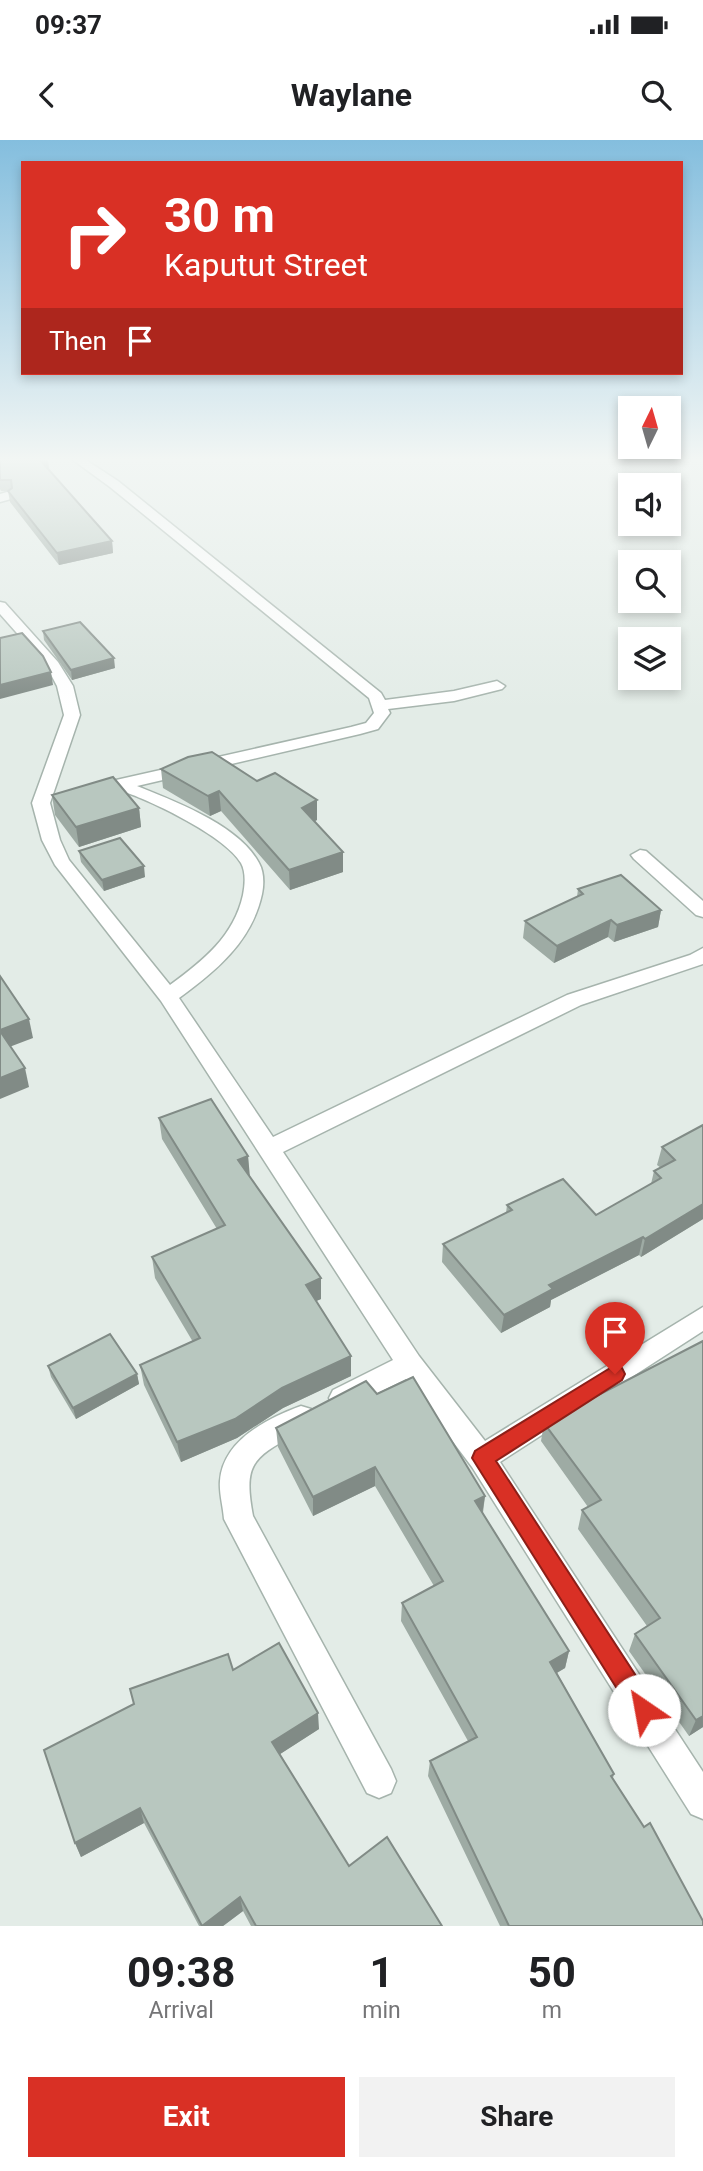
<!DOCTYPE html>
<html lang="en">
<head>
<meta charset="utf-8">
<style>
  :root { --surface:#fff; --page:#f2f2f2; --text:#202124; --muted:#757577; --accent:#d93025 }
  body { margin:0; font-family:Roboto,sans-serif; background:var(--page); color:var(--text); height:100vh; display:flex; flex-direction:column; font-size:26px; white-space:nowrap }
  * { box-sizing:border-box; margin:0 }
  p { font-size:23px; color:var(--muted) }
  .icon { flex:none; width:38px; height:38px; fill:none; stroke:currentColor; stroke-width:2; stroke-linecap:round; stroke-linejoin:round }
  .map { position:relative; height:1786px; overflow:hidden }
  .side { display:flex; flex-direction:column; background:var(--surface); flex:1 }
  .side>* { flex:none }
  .hud { position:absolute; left:21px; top:21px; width:662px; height:214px; border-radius:0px; box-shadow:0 4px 10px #0003; background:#d93025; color:#fff; overflow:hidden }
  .needle { width:46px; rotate:5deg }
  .controls { position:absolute; left:618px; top:256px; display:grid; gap:14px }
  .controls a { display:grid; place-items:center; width:63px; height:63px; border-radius:0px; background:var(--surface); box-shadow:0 4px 10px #0003; font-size:35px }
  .pin { position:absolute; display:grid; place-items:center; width:60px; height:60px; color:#fff; margin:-72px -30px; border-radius:50% 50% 50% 0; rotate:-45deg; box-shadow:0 0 7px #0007 }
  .pin .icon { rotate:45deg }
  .me { position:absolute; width:77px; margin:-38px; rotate:327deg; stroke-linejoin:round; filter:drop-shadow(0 0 5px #0008) }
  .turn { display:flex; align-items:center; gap:24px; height:147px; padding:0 28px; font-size:32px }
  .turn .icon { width:91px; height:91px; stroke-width:2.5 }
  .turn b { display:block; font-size:49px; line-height:60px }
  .then { display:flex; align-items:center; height:66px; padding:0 28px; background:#0003; gap:14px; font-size:26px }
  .eta { display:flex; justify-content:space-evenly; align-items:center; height:119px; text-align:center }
  .eta b { font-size:42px; font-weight:700; line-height:49px }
  .action { display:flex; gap:14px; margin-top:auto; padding:14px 28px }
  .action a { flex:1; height:80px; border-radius:0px; background:var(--accent); color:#fff; font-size:28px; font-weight:700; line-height:80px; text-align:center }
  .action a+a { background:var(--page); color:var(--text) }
  .status { display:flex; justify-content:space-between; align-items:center; height:49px; padding:0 35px; background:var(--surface); direction:ltr }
  .status svg { height:19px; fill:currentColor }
  header { display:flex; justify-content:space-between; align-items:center; height:91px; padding:0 28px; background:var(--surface); font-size:32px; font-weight:700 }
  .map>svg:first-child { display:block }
</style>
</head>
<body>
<div class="status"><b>09:37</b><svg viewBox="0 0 49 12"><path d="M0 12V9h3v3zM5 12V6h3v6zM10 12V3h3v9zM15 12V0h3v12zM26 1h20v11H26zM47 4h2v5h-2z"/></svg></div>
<header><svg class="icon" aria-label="back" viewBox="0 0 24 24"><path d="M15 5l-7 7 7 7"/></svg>Waylane<svg class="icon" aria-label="search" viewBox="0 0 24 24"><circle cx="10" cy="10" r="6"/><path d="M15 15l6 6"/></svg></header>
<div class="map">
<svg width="703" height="1786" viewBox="0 0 703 1786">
  <rect width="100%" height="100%" fill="#e3ece7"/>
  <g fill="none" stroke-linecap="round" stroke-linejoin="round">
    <defs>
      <g id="minor">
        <path d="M73,320H86L118,341L381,553L385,560L454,551L497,541L505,546L502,549L454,561L388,569L390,573L378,589L360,594L137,646C174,661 239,685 259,723C264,732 264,744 262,754C252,801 216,831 179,858L273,997L567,855L690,815L703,808V824L581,865L283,1012L419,1216L485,1301L703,1167V1191L500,1322L703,1632V1679L691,1674L472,1327L406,1239L343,1270L333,1266L329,1258L333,1250L393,1220L161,861L55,725L42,700L32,663L64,575L57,546L47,527L0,474V462L5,463L58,522L73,546L80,575L50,663L60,700L69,720L170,845C203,821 234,796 243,755C245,745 246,732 241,723C225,696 152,661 122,651C110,648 97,658 85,655L83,651L85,647L351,587L366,583L374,573L369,558L110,347Z"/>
        <path d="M7,352L11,353V359L0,362V354Z"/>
        <path d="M640,710L646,711L703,761V777L696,775L634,719L631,715Z"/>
        <path d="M301,1266L311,1269L315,1278C310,1288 304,1290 295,1295C250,1318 244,1327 253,1376L391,1629L396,1641L391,1653L379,1658L367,1653L224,1379C223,1366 219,1353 220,1341C223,1300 268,1278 301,1266Z"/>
      </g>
    </defs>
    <!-- minor casing -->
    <use href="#minor" stroke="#a6b4ad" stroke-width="3"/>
    <!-- minor -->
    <use href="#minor" fill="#fff" fill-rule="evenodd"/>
  </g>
  <!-- wall -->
  <g fill="#9eaba4">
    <path d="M0,320H48L49,330L112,401L113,413L59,425L10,362L8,351H1L0,349Z"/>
    <path d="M43,491L115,528L72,540L44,500Z"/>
    <path d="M161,629L257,641L317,660V680L315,681L343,732L290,750L221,671L210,676L163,648Z"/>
    <path d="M52,655L139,668L141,687L79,707L55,675Z"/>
    <path d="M79,711L145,737L104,751L81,722Z"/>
    <path d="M578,749L661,770L658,787L614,802L608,797L554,823L523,798L525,781L577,757Z"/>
    <path d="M159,978L248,1016L249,1037L321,1138V1159L316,1161L351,1216V1236L283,1268L237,1298L181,1322L144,1245L140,1225L193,1202L155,1138L152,1117L217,1089L162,999Z"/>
    <path d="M703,985V1079L641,1117L639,1115L551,1160L550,1167L501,1193L442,1122L443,1104L506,1073L507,1065L596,1075L651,1044L654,1031L661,1028L657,1025L662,1007Z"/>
    <path d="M703,1201V1587L689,1596L629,1511L635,1494L647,1486L578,1389L582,1370L588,1367L541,1301L544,1283Z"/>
    <path d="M48,1226L137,1234L139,1244L76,1279L51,1237Z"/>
    <path d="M377,1254L485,1356L483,1373L569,1511L565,1528L557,1533L614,1634L613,1638L703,1786H500L428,1636L430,1621L468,1601L401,1481L402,1463L434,1446L375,1346L313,1376L278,1307L276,1288Z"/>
    <path d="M233,1530L319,1589L280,1614L349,1726L442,1786H251L243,1771L223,1786H199L144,1683L81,1717L75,1703Z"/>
  </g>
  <!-- shaded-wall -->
  <g fill="#818b86">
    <path d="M48,320L49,330L41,321Z"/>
    <path d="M112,401L113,413L59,425L57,413Z"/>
    <path d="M114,518L115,528L72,540L71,530Z"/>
    <path d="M51,532L53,545L0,559V545Z"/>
    <path d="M219,651L221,671L210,676L208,656Z"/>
    <path d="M317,660V680L302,687V668Z"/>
    <path d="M139,668L141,687L79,707L76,687Z"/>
    <path d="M343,712V732L290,750L289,730Z"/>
    <path d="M144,726L145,737L104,751L102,740Z"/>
    <path d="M661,770L658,787L614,802L617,785Z"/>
    <path d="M611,780L608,797L554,823L557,806Z"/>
    <path d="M29,879L33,898L4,909L0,890Z"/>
    <path d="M25,928L29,947L0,959V938Z"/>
    <path d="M248,1016L250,1037L240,1041L238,1020Z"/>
    <path d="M703,1064V1079L641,1117L645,1099Z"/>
    <path d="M643,1097L639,1115L551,1160L550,1167L501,1193L504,1175L549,1145Z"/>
    <path d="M321,1138V1159L307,1165L306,1145Z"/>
    <path d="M351,1216V1236L283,1268L237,1298L181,1322L177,1302L282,1248Z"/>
    <path d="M137,1234L139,1244L76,1279L73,1268Z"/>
    <path d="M375,1327V1346L313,1376V1357Z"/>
    <path d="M485,1356L482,1375L475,1361Z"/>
    <path d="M569,1511L565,1528L546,1539L550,1522Z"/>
    <path d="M318,1573L319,1589L274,1618L272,1602Z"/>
    <path d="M703,1576V1587L689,1596L696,1580Z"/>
    <path d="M140,1668L144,1683L81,1717L75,1703Z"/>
    <path d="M240,1757L243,1771L223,1786H203Z"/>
  </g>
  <!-- building -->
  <g fill="#b8c7bf" stroke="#818b86" stroke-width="2">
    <path d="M0,320H47L41,321L112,401L57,413L8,351L12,348L11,340H0Z"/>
    <path d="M80,482L114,518L71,530L43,491Z"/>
    <path d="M22,493L43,516L51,532L0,545V498Z"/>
    <path d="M212,612L257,641L275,633L317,660L302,668L343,712L289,730L219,651L208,656L161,629L188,617Z"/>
    <path d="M113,637L139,668L76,687L52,655Z"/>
    <path d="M120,698L144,726L102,740L79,711Z"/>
    <path d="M621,735L661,770L617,785L611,780L557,806L525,781L583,754L578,749Z"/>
    <path d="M0,836L29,879L0,890Z"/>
    <path d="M0,891L25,928L0,938Z"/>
    <path d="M211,959L248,1016L238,1020L321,1138L306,1145L351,1216L282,1248L235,1279L177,1302L140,1225L200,1198L152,1117L225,1085L159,978Z"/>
    <path d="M703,985V1064L645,1099L643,1097L549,1145L553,1149L504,1175L443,1104L512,1070L507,1065L563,1039L596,1075L661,1038L654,1031L675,1020L662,1007Z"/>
    <path d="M110,1194L137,1234L73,1268L48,1226Z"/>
    <path d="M703,1201V1576L696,1580L635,1494L660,1478L582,1370L601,1360L544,1283Z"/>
    <path d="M413,1237L485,1356L475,1361L569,1511L550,1522L614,1634L611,1636L644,1687L650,1683L703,1781V1786H509L430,1621L477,1597L402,1463L443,1441L375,1327L313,1357L276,1288L366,1241L377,1254Z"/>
    <path d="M279,1503L318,1573L272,1602L349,1726L387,1697L442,1786H256L240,1757L202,1786L140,1668L75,1703L44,1610L134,1564L130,1549L228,1514L233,1530Z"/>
  </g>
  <!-- sky -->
  <linearGradient id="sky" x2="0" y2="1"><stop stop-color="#84bede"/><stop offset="0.56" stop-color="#f2f6f4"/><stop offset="1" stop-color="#f2f6f4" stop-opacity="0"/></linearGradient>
  <rect width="703" height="570" fill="url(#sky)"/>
  <!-- route -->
  <path fill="#d93025" stroke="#8d1f18" stroke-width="2" d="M615,1225L622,1228L625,1234L622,1240L496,1321L653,1562L656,1570L653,1579L644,1583L636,1579L472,1318L475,1311Z"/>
</svg>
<div class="controls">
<a><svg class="needle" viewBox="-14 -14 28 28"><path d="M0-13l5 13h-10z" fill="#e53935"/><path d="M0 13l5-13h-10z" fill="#757577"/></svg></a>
<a><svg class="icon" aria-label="sound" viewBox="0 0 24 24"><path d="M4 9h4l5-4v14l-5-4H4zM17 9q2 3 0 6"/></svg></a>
<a><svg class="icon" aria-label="search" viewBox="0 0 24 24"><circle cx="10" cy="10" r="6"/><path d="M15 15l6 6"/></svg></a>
<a><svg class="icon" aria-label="layers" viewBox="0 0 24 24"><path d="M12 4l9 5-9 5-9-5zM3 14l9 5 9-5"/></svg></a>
</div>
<div class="pin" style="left:615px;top:1234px;background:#d93025"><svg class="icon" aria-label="arrive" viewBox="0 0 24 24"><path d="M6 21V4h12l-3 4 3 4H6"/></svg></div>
<svg class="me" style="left:644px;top:1570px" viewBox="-20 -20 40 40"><circle r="19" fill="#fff"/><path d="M0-13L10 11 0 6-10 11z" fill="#d93025"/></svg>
<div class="hud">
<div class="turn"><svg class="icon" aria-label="right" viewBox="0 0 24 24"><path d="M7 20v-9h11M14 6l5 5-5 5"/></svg><div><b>30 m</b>Kaputut Street</div></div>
<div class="then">Then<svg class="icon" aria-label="arrive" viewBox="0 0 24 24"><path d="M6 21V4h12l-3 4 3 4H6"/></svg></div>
</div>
</div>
<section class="side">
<div class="eta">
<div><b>09:38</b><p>Arrival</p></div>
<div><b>1</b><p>min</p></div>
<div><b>50</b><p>m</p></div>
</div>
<div class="action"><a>Exit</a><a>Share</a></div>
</section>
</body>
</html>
